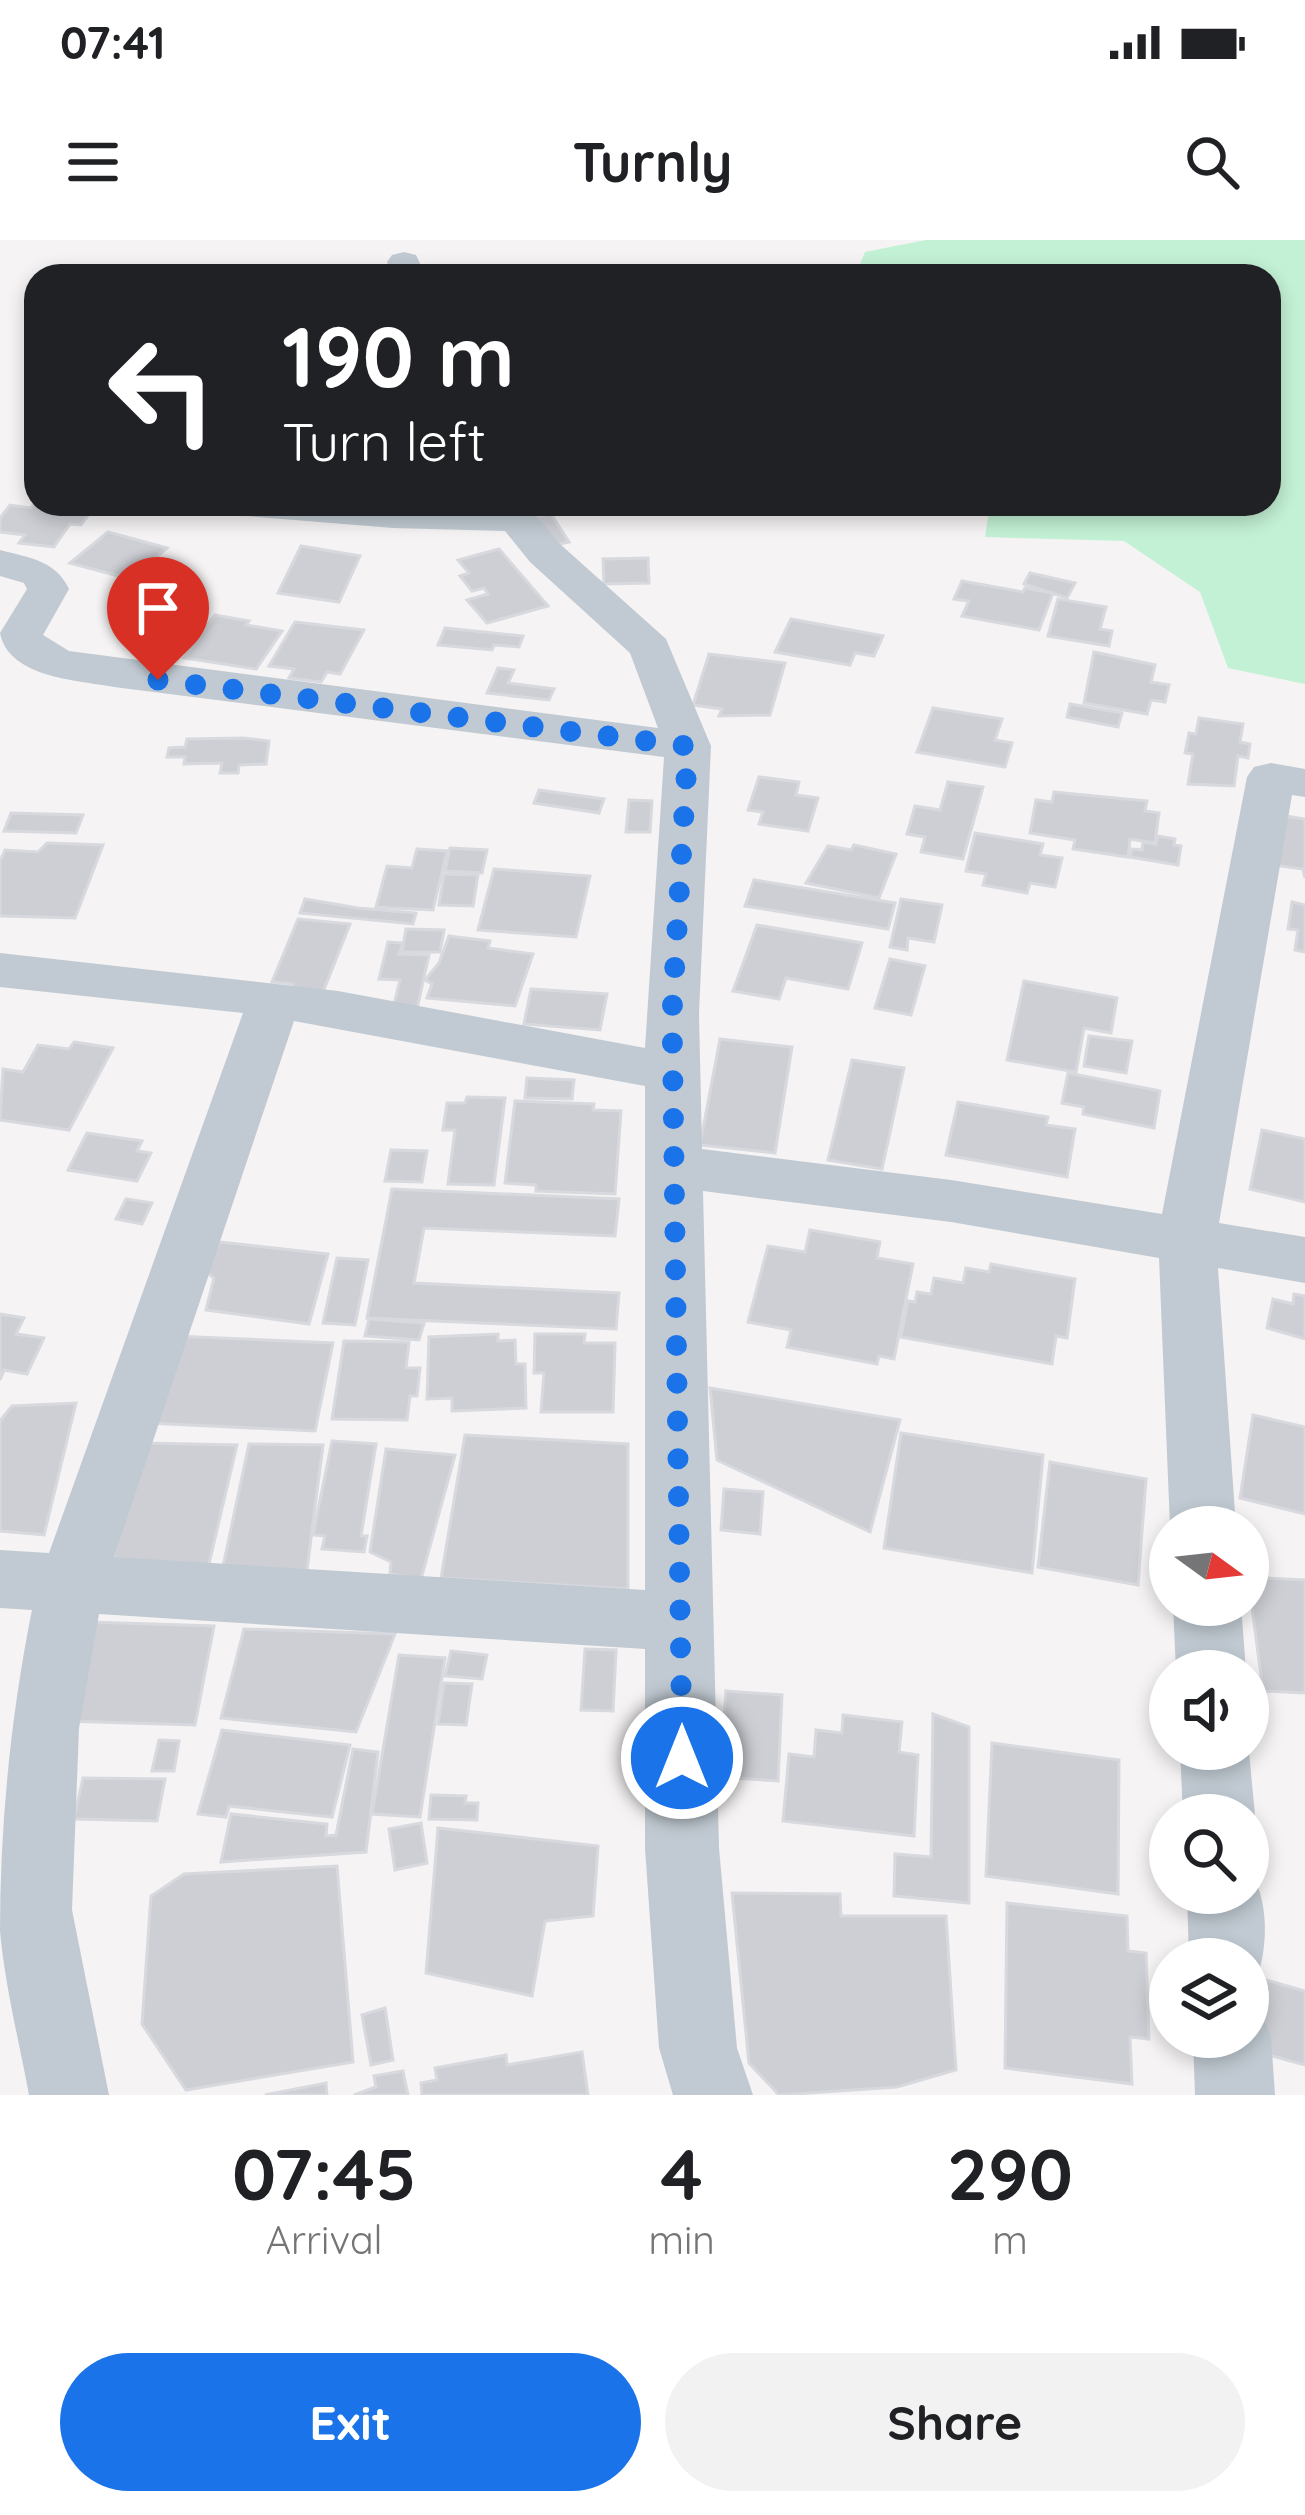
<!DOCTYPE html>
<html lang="en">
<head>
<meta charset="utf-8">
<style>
  :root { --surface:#fff; --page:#f2f2f2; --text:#202124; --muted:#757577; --accent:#1a73e8 }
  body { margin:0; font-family:Quicksand,sans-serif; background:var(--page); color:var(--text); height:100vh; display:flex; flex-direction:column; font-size:45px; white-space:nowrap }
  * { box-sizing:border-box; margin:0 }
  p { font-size:39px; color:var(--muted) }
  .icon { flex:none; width:66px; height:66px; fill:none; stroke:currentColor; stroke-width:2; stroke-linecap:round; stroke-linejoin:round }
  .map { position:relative; height:1855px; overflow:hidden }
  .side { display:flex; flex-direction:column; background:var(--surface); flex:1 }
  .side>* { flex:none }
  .banner { position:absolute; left:24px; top:24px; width:1257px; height:252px; border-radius:36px; box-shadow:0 6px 18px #0003; background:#202124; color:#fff; overflow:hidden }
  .needle { width:78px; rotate:105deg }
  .tools { position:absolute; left:1149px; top:1266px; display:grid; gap:24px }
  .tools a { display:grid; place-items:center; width:120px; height:120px; border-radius:50%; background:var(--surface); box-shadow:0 6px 18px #0003; font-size:60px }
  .pin { position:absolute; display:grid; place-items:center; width:102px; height:102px; color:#fff; margin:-123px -51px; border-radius:50% 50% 50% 0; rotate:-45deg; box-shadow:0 0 12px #0007 }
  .pin .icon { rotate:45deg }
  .me { position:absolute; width:132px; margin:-66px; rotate:0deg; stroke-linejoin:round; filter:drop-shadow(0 0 9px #0008) }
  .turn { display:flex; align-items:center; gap:42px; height:252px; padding:0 60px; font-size:54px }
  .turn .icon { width:156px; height:156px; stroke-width:2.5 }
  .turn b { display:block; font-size:84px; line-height:102px }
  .eta { display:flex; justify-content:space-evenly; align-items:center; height:204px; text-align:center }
  .eta b { font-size:72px; font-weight:700; line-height:84px }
  .primary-button { display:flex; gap:24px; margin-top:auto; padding:24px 60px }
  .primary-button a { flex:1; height:138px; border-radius:72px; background:var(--accent); color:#fff; font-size:48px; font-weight:700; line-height:138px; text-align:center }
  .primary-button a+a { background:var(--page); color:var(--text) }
  .status { display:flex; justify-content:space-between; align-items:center; height:84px; padding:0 60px; background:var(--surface); direction:ltr }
  .status svg { height:33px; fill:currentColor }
  header { display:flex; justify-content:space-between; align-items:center; height:156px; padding:0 60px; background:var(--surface); font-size:54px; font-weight:700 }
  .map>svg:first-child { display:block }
</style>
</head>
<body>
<div class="status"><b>07:41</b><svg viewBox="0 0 49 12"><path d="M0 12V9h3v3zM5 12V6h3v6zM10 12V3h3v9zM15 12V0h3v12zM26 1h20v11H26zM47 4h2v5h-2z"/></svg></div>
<header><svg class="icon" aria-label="menu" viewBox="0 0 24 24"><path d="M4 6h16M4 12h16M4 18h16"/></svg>Turnly<svg class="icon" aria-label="search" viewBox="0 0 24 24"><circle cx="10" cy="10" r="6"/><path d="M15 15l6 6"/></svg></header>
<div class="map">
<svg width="1305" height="1855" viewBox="0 0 1305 1855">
  <rect width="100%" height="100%" fill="#f5f3f3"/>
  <!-- green -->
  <path fill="#c3f1d5" d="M926,0H1305V444L1228,428L1200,352L1124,301L985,297L990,264H1269V36H855L865,12Z"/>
  <!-- building -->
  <g fill="#cdcfd5" stroke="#d7d9de" stroke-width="3">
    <path d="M36,261L51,264L47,269L89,274L81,285L70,284L54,307L19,303L25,295L0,292V278L10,265L31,268Z"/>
    <path d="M551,274L569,302L546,307L528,278Z"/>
    <path d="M108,292L167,308L130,339L70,323Z"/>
    <path d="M301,306L360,316L339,362L278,353Z"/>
    <path d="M499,309L548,366L487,383L467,360L488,354L484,348L472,351L460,336L469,333L458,320Z"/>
    <path d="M648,318L649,343L604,344L603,319Z"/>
    <path d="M1030,333L1075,343L1067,358L1024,344Z"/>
    <path d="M962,341L1023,352L1025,348L1053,353L1039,390L962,376L969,361L954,359Z"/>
    <path d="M1058,359L1106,367L1100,389L1112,391L1109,406L1048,396Z"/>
    <path d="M215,375L249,381L246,385L282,391L256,429L184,418Z"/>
    <path d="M791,379L883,396L874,416L855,413L850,425L775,412Z"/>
    <path d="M295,382L364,390L340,434L327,432L321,442L289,438L294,429L269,426Z"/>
    <path d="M445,388L523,396L519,407L494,405L492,410L438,405Z"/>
    <path d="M1094,412L1155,425L1151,442L1169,445L1165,462L1151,460L1147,474L1084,463Z"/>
    <path d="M709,414L785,423L770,475L719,476L722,469L693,465Z"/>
    <path d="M498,428L514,430L508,443L554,449L549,460L487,453Z"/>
    <path d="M1070,464L1122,473L1118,487L1067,477Z"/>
    <path d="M933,468L1002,479L995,500L1012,503L1005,527L917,512Z"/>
    <path d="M1199,478L1243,484L1240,502L1250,504L1248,518L1238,516L1234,546L1188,544L1193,514L1185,513L1189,493L1196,494Z"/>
    <path d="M244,498L269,501L266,524L239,525L238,533H220L222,523L184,524L185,517H167L169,508L185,507L187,499Z"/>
    <path d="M759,537L799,542L796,555L818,558L808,591L759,584L763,572L748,570Z"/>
    <path d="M948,542L983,547L963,619L921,612L925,597L907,594L915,566L940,570Z"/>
    <path d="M539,550L604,559L599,573L534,563Z"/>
    <path d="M1054,552L1147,561L1145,571L1159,573L1155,603L1130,599L1128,617L1073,609L1075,600L1030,593L1036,560L1052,562Z"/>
    <path d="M629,560L652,561L650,592H626Z"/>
    <path d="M11,573L83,575L76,593L4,591Z"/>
    <path d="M1279,575L1305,579V638L1303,629L1274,625Z"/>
    <path d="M975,593L1043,604L1040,615L1062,618L1055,647L1030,643L1027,653L983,645L986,634L966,631Z"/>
    <path d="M1158,596L1175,599L1174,605L1181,606L1178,625L1130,617L1132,609L1142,610L1143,602L1156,604Z"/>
    <path d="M47,603L103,605L75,678L0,676V621L5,610L38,612Z"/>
    <path d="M854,605L896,614L879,658L806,643L828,606L851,610Z"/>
    <path d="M450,608L487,610L482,633L445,631Z"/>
    <path d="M417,609L447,611L433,670L376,667L387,626L412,628Z"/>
    <path d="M494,629L590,636L576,697L478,690Z"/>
    <path d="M444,634L478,635L473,666L439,665Z"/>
    <path d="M754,640L895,663L888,689L745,666Z"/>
    <path d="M305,659L358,668L416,673L413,684L300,673Z"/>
    <path d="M901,659L942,665L934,702L908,698L907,710L890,707Z"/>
    <path d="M1292,662L1305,665V712L1295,710L1298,690L1288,689Z"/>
    <path d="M298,679L350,684L321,757L289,753L293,744L272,742Z"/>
    <path d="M757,685L862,703L848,749L786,738L779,759L733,751Z"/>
    <path d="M406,689L444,690L440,712H402Z"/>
    <path d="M449,696L490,701L488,708L533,714L515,766L427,758L432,744L425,740L439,723Z"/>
    <path d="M388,702L403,703L399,714L429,715L417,769L393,768L400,740L379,739Z"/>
    <path d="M890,719L925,726L911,775L875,768Z"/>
    <path d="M1024,741L1117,758L1111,793L1084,788L1076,832L1007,820Z"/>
    <path d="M531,749L607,754L600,790L524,784Z"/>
    <path d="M1089,796L1132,801L1126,833L1084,826Z"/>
    <path d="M720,799L792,807L775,913L700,905Z"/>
    <path d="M74,802L113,808L69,890L0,880L3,829L23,832L38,805L69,809Z"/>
    <path d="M852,820L904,828L882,929L828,920Z"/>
    <path d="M1068,833L1160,851L1154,888L1083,874L1084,867L1062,863Z"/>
    <path d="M527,838L574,840L572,859L525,858Z"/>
    <path d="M467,857L505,858L494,945L448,944L455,890H443L447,863H465Z"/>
    <path d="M515,861L594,864L593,870L621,871L615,954L536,951V945L505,943Z"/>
    <path d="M958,862L1048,877L1046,885L1075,889L1067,937L946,915Z"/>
    <path d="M1262,890L1305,899V962L1250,949Z"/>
    <path d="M87,893L142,901L137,911L151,913L137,941L68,930Z"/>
    <path d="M391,910L427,911L422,942L385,941Z"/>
    <path d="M392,949L619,959L615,996L424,988L414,1043L619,1053L616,1089L367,1078Z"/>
    <path d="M126,959L152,963L142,984L116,979Z"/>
    <path d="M810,990L880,1002L877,1018L913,1024L894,1119L879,1116L877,1124L787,1107L791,1090L748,1082L768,1006L805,1012Z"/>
    <path d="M220,1002L328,1014L309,1084L206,1070L214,1038L202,1029Z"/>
    <path d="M337,1018L368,1020L355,1085L323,1083Z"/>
    <path d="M991,1024L1075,1039L1067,1098L1056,1096L1052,1124L901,1097L908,1061L915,1062L917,1052L931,1054L934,1038L963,1043L966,1028L989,1032Z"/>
    <path d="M1294,1054L1305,1056V1099L1267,1088L1273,1059L1293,1064Z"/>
    <path d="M0,1074L24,1078L16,1094L44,1098L27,1134L4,1130L0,1140Z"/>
    <path d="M369,1079L424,1083L419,1100L365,1096Z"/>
    <path d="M498,1094V1101L515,1100L516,1124H525L526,1168L452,1171V1158L427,1159L429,1097Z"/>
    <path d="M535,1094H585L584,1103H615L613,1172H541L544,1133H534Z"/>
    <path d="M174,1096L333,1103L315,1191L150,1183Z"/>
    <path d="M344,1101L409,1102L406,1128H420L417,1156H410L407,1180L332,1179Z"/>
    <path d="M710,1148L900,1180L870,1292L717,1220Z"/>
    <path d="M76,1163L44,1295L0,1291V1181L12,1166Z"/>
    <path d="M1253,1175L1305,1187V1274L1240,1258Z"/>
    <path d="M901,1193L1043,1215L1032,1333L884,1308Z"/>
    <path d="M465,1195L628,1204V1349L441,1338Z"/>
    <path d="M332,1201L376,1204L361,1296H367L364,1312L322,1309L325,1296L313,1295Z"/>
    <path d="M143,1203L237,1205L208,1328L113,1318Z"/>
    <path d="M249,1204L323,1205L307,1330L222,1331Z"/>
    <path d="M386,1209L455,1215L421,1339L390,1334L391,1322L370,1312Z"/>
    <path d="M1050,1222L1146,1239L1138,1345L1038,1327Z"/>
    <path d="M724,1249L763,1252L760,1294L721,1290Z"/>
    <path d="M1248,1337L1305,1340V1453L1263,1451Z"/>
    <path d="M88,1382L214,1386L195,1485L65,1481Z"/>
    <path d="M244,1389L395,1394L356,1492L221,1478Z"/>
    <path d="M585,1409L616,1410L613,1471L581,1470Z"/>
    <path d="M451,1411L487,1415L482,1439L445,1436Z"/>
    <path d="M399,1415L445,1418L420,1577L372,1574Z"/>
    <path d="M444,1443L472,1444L466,1485L438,1484Z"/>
    <path d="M726,1451L782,1455L778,1541L720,1537Z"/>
    <path d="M933,1474L969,1487V1663L894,1656L895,1614L931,1617Z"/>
    <path d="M843,1475L902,1482L899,1512L918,1515L914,1596L783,1581L789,1514L814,1517L816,1490L842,1493Z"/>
    <path d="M222,1490L350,1505L332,1577L229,1566L226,1577L198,1574Z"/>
    <path d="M159,1500L179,1501L174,1531H152Z"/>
    <path d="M992,1503L1119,1520L1118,1654L986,1636Z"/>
    <path d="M353,1509L378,1512L366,1612L221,1622L231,1574L327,1584L326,1596L336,1595Z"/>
    <path d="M83,1538L165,1539L157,1581L74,1579Z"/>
    <path d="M431,1555L466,1556L465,1563H478L477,1580L429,1579Z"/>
    <path d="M421,1583L427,1623L395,1630L389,1589Z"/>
    <path d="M438,1588L598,1606L593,1676L545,1681L532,1756L426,1733Z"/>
    <path d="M337,1626L353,1822L186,1850L142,1784L151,1656L184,1634Z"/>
    <path d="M732,1653L840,1654L841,1676H946L956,1830L897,1847L779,1855L749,1823Z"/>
    <path d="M1007,1663L1127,1676L1128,1711L1146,1713L1149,1799L1130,1797L1132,1844L1005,1828Z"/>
    <path d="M1266,1740L1305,1751V1825L1258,1812Z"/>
    <path d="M385,1768L393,1820L371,1825L362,1775Z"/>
    <path d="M582,1812L588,1855H422L421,1843L437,1840L435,1828L506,1815L507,1825Z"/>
    <path d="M403,1831L408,1855H354L376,1847L374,1836Z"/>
    <path d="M326,1843L327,1855H265Z"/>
  </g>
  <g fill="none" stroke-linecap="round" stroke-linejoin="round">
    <!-- minor -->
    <g fill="#c1cad2" fill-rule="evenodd">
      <path d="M404,12L416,15L426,36H392L387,22L392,15Z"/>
      <path d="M226,264H526L560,304L666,399L711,506L699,773L702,909L951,940L1162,974L1247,537L1254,527L1271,523L1305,529V557L1292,555L1219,983L1305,997V1043L1218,1028L1236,1287H1170L1159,1018L951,982L703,951L719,1608L737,1808L753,1855H673L659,1808L645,1608V1409L99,1374L79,1488L72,1670L109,1855H29C19,1801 5,1746 0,1691C0,1584 11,1474 32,1370L0,1368V1310L49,1313L243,773L0,747V713L338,751L645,808L664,517L114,447C77,440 9,438 0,393L27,349L24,343L0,336V310C30,318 55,320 69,349L43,395L69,411L658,488L630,413L530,322L505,291L393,288L246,276L232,273ZM294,781L645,846V1350L114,1317Z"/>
      <path d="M1173,1365H1241L1246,1431H1176Z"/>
      <path d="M1248,1501L1255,1575L1248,1592V1575H1183L1180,1509H1248Z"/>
      <path d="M1248,1627C1270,1659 1269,1710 1254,1746L1248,1748V1719H1189L1187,1653H1248Z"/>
      <path d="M1248,1764L1260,1769L1271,1797L1275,1855H1195L1193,1797H1248Z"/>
    </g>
  </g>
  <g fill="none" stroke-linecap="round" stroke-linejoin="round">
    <!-- route -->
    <path stroke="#1a73e8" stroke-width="21" stroke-dasharray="0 37.8" d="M158,440L688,506L672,773L682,1518"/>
  </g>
</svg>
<div class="tools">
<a><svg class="needle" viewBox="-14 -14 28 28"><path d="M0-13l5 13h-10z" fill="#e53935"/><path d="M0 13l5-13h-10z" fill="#757577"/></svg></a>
<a><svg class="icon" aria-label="sound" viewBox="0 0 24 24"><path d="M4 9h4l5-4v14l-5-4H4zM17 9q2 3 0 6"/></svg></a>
<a><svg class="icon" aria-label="search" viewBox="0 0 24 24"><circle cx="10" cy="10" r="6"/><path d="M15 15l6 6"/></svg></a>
<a><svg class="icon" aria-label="layers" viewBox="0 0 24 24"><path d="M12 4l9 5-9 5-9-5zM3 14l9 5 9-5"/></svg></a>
</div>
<div class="pin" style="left:158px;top:440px;background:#d93025"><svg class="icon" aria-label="arrive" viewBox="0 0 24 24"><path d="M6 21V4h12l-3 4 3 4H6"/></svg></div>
<svg class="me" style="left:682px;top:1518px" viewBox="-20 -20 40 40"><circle r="17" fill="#1a73e8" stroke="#fff" stroke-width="3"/><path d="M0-11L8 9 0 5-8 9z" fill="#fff"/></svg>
<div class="banner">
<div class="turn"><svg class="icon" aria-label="left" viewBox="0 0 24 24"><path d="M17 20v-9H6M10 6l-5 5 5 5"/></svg><div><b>190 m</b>Turn left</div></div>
</div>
</div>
<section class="side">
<div class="eta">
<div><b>07:45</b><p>Arrival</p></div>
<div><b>4</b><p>min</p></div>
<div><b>290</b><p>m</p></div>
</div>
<div class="primary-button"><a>Exit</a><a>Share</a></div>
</section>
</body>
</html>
